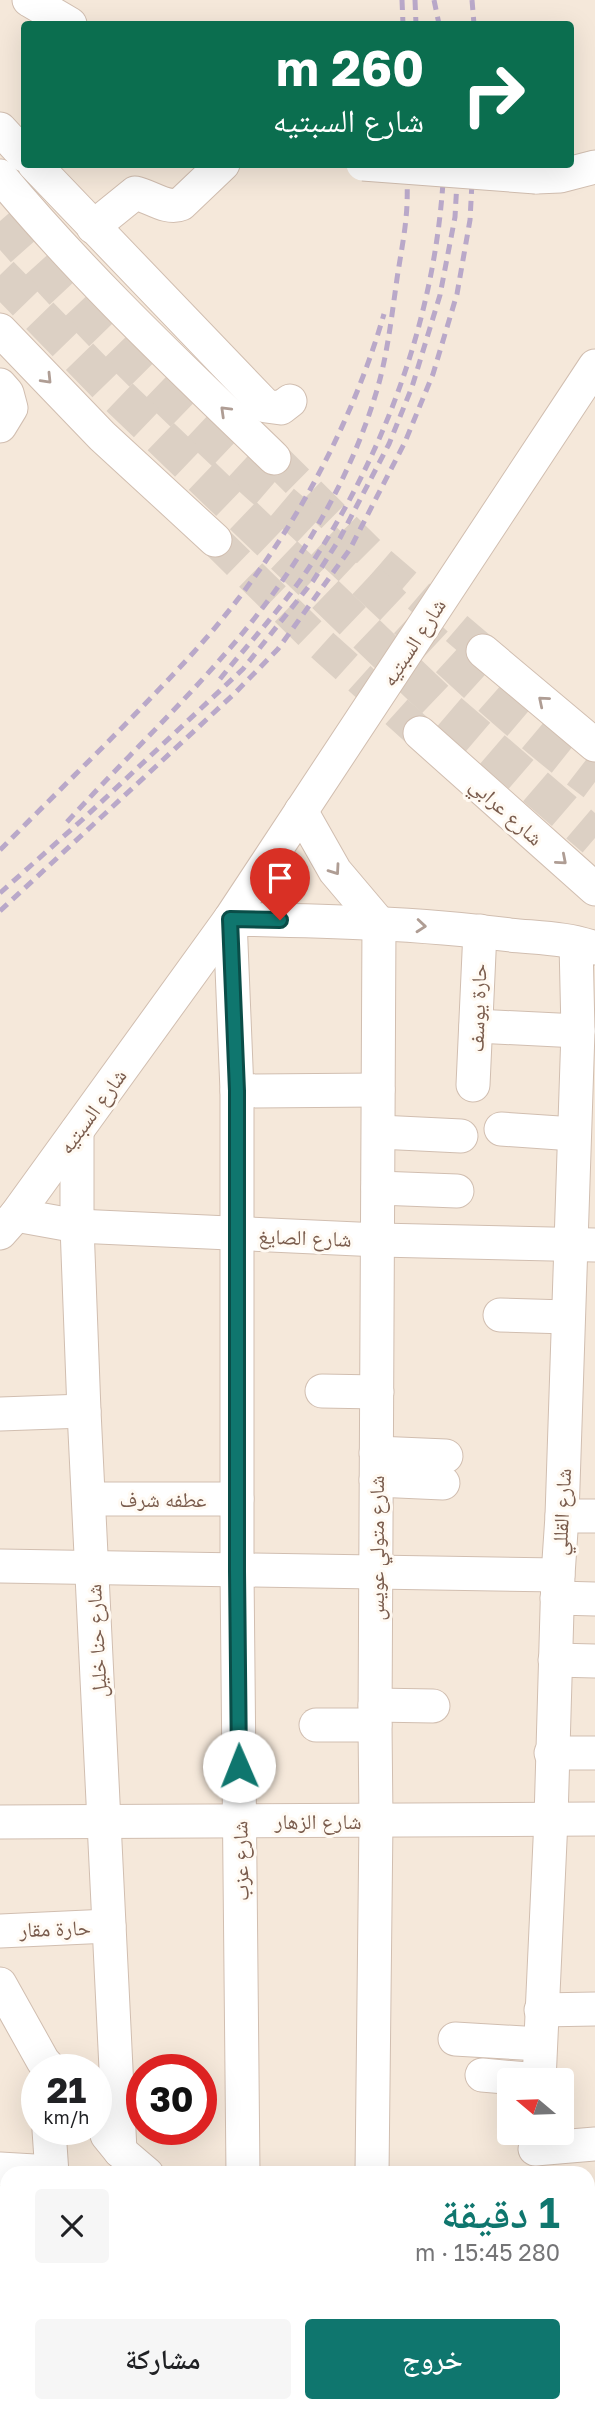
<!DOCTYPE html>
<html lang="ar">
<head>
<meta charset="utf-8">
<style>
  :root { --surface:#fff; --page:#f6f6f6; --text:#202124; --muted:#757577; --accent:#0f766e }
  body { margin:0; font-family:"Golos Text","Noto Naskh Arabic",sans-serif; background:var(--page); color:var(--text); direction:rtl; height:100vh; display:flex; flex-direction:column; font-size:26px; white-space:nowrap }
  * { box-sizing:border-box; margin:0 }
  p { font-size:23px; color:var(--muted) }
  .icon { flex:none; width:38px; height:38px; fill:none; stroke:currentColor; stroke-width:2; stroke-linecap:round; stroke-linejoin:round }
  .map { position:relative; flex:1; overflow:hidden; direction:ltr }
  .sheet { position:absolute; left:0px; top:2166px; width:595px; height:247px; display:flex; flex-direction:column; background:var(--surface); border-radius:21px 21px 0 0; box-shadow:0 7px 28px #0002; direction:rtl }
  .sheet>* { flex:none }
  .banner { position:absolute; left:21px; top:21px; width:553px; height:147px; border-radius:7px; box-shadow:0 7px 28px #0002; direction:rtl; background:#0b6e4f; color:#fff; overflow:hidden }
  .needle { width:46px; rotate:289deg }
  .tools { position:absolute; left:497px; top:2068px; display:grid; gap:14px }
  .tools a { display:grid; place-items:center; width:77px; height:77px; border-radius:7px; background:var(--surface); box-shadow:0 7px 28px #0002; font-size:35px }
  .speed { position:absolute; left:21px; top:2054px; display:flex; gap:14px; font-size:35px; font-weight:700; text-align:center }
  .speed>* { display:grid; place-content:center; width:91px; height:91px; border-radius:50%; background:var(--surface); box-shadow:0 7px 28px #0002; line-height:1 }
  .speed small { font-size:18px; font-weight:400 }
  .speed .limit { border:10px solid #d22; background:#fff; color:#111 }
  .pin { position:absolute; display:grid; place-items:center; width:60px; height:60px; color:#fff; margin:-72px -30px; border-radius:50% 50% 50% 0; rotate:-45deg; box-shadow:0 0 7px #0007 }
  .pin .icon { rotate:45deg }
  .me { position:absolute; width:77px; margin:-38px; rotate:359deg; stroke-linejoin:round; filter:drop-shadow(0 0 5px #0008) }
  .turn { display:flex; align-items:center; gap:24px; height:147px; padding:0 35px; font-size:32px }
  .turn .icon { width:91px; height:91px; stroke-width:2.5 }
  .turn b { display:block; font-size:49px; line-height:60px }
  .round { display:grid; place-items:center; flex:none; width:74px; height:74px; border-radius:7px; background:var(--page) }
  .head { display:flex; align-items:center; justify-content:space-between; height:119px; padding:0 35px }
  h1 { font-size:42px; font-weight:600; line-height:52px; color:var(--accent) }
  .button { display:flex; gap:14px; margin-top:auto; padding:14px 35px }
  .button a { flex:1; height:80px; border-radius:7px; background:var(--accent); color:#fff; font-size:28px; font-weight:600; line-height:80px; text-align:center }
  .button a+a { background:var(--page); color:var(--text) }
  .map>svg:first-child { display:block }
</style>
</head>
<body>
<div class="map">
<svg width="595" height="2412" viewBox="0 0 595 2412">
  <rect width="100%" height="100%" fill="#fdf6ec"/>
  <!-- residential -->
  <path fill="#f5e8da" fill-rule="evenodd" d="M0,0H595V2412H0ZM24,24H570V164H24ZM37,2070H96V2130H37ZM142,2070H201V2130H142ZM509,2081H562V2133H509ZM7,2174H588V2406H7Z"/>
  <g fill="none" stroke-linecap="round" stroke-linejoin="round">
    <!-- minor-tunnel -->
    <g stroke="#dcd0c4" stroke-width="33" stroke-dasharray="33 17" stroke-linecap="butt">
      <path d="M274,458L380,563L483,651"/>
      <path d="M215,540L319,642L420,733"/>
    </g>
    <!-- major-tunnel -->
    <g stroke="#dcd0c4" stroke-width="38" stroke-dasharray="38 19" stroke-linecap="butt">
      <path d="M0,221C79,313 168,400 257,482C277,500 298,516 317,535C408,619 496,708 595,782"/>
      <path d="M0,275L110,388L445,709L595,838"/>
    </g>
    <defs>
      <g id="minor">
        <path d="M29,0L70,24"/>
        <path d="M0,129L24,155"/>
        <path d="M34,164L266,406L281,408L290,401"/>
        <path d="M0,176C84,277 180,367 274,458"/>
        <path d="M536,177L560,176L595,167"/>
        <path d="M93,227L135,193C150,196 167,210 181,204L223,164"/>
        <path d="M0,330L102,436L215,540"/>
        <path d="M0,385L7,393L11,408L0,426"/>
        <path d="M483,651L595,745"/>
        <path d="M420,733L595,889"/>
        <path d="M301,811L335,871L379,923L375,1725L376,1820L372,2174"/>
        <path d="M476,1026L578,1031"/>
        <path d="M473,1085L480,931"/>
        <path d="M237,1091L378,1090"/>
        <path d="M501,1129L574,1134"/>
        <path d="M77,1131V1226L84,1411L120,2151"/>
        <path d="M379,1132L461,1136"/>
        <path d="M378,1188L457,1191"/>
        <path d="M16,1215L77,1226L379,1240L595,1245"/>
        <path d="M0,1233L16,1215L230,919L595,366"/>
        <path d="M500,1315L567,1317"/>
        <path d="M322,1391L377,1392"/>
        <path d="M0,1414L84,1411"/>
        <path d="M376,1453L446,1456"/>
        <path d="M376,1480L443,1483"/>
        <path d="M89,1499H237"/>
        <path d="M562,1516H595"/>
        <path d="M0,1566L558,1575"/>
        <path d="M557,1598L595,1599"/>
        <path d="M555,1660L595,1661"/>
        <path d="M375,1705L433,1706"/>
        <path d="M316,1725H375"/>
        <path d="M551,1753H595"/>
        <path d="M0,1822L595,1819"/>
        <path d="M0,1931L109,1926"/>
        <path d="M0,1984L43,2061L51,2070"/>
        <path d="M541,2010L595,2009"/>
        <path d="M455,2039L540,2044"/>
        <path d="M482,2075L539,2080"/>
        <path d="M539,2081L551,1819L558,1575L562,1516L578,1031L576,943"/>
        <path d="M49,2130L52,2174"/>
        <path d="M107,2135L120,2151L147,2174"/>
        <path d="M535,2149L595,2144"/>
        <path d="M0,2169L52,2172"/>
        <path d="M243,2174L237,1571V1091L230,919C324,921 417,923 510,935C538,938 568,938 595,948"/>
        <path d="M588,2225L595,2224"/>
        <path d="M0,2268L7,2270"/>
        <path d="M0,2378L7,2381"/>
        <path d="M588,2378L595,2379"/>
        <path d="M64,2406V2412"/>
        <path d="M204,2406L205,2412"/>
        <path d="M411,2406L412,2412"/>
        <path d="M530,2406V2412"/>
        <path d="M273,2412L274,2406"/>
      </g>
    </defs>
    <!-- minor casing -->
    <use href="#minor" stroke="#d1beb0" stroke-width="35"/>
    <!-- minor -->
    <use href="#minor" stroke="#fff" stroke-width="33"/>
    <!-- rail -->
    <g stroke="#b9a8c9" stroke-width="5" stroke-dasharray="10 7" stroke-linecap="butt">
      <path d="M402,0L403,24"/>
      <path d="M415,0L416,24"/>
      <path d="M434,0L439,24"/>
      <path d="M472,0L474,24"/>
      <path d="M220,679C248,644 280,610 306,572C387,451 438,310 444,164"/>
      <path d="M67,822C129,754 197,691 254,619C308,550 352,474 377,390C387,356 391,321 396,286C399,263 404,240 406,218C408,200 407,182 407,164"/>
      <path d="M0,850C64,785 131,721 193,653C280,557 348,438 384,314"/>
      <path d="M0,893L82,820L243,669L313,581L340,538L389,444L412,387L440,295L455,217L458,164"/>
      <path d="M0,911L234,694L278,649L350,549L405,442L433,374L457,294L470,220L473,164"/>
    </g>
    <defs>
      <path id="minor-bridge" d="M363,164L536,177"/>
    </defs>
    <!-- minor-bridge casing -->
    <use href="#minor-bridge" stroke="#d1beb0" stroke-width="35" stroke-linecap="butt"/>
    <!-- minor-bridge -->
    <use href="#minor-bridge" stroke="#fff" stroke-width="33"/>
  </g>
  <!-- one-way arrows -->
  <defs><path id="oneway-chevron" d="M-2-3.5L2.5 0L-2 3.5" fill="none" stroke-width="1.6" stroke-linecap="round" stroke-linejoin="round" transform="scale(1.75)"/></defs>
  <g stroke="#af9d94">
    <use href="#oneway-chevron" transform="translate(47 379) rotate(46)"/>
    <use href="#oneway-chevron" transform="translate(225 411) rotate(-136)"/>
    <use href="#oneway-chevron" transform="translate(543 701) rotate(-140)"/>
    <use href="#oneway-chevron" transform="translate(562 860) rotate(41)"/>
    <use href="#oneway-chevron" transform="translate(335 870) rotate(55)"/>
    <use href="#oneway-chevron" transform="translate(421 926) rotate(5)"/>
  </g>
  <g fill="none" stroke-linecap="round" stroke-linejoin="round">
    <defs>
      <path id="route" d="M239,1766L237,1571V1091L230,919L280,920"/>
    </defs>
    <!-- route casing -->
    <use href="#route" stroke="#0a4d48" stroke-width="18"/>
    <!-- route -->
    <use href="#route" stroke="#0f766e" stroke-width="12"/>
  </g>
  <g text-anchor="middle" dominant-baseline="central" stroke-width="6" stroke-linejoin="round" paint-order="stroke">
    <!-- street labels -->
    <g font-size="21" fill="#7a5c4d" stroke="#fffaf3">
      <text transform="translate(413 642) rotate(-57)">شارع السبتيه</text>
      <text transform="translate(507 811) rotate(42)">شارع عرابي</text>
      <text transform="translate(477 1008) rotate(-88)">حارة يوسف</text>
      <text transform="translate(92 1111) rotate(-54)">شارع السبتيه</text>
      <text transform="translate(305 1237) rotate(2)">شارع الصايغ</text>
      <text x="163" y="1499">عطفه شرف</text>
      <text transform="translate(561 1512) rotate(-87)">شارع القللي</text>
      <text transform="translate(376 1548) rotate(-90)">شارع متولي عويس</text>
      <text transform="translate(96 1641) rotate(-93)">شارع حنا خليل</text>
      <text x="318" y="1821">شارع الزهار</text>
      <text transform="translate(240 1861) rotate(-91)">شارع عزب</text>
      <text transform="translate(55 1928) rotate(-2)">حارة مقار</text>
    </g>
  </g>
</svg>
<div class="tools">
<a><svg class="needle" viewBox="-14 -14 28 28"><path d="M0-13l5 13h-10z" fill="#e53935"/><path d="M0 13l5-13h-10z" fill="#757577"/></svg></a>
</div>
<div class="speed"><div>21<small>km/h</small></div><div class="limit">30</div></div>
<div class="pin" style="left:280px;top:920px;background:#d93025"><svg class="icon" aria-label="arrive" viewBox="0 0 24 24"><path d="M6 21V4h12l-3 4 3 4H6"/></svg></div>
<svg class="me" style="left:239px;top:1766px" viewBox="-20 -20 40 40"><circle r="19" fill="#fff"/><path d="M0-13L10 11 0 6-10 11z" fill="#0f766e"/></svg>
<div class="banner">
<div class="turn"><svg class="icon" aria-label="right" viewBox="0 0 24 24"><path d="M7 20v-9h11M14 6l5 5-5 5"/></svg><div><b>260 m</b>شارع السبتيه</div></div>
</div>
<section class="sheet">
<div class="head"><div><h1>1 دقيقة</h1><p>280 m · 15:45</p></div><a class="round"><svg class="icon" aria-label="close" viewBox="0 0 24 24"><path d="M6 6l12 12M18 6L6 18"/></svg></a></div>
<div class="button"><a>خروج</a><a>مشاركة</a></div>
</section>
</div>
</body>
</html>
